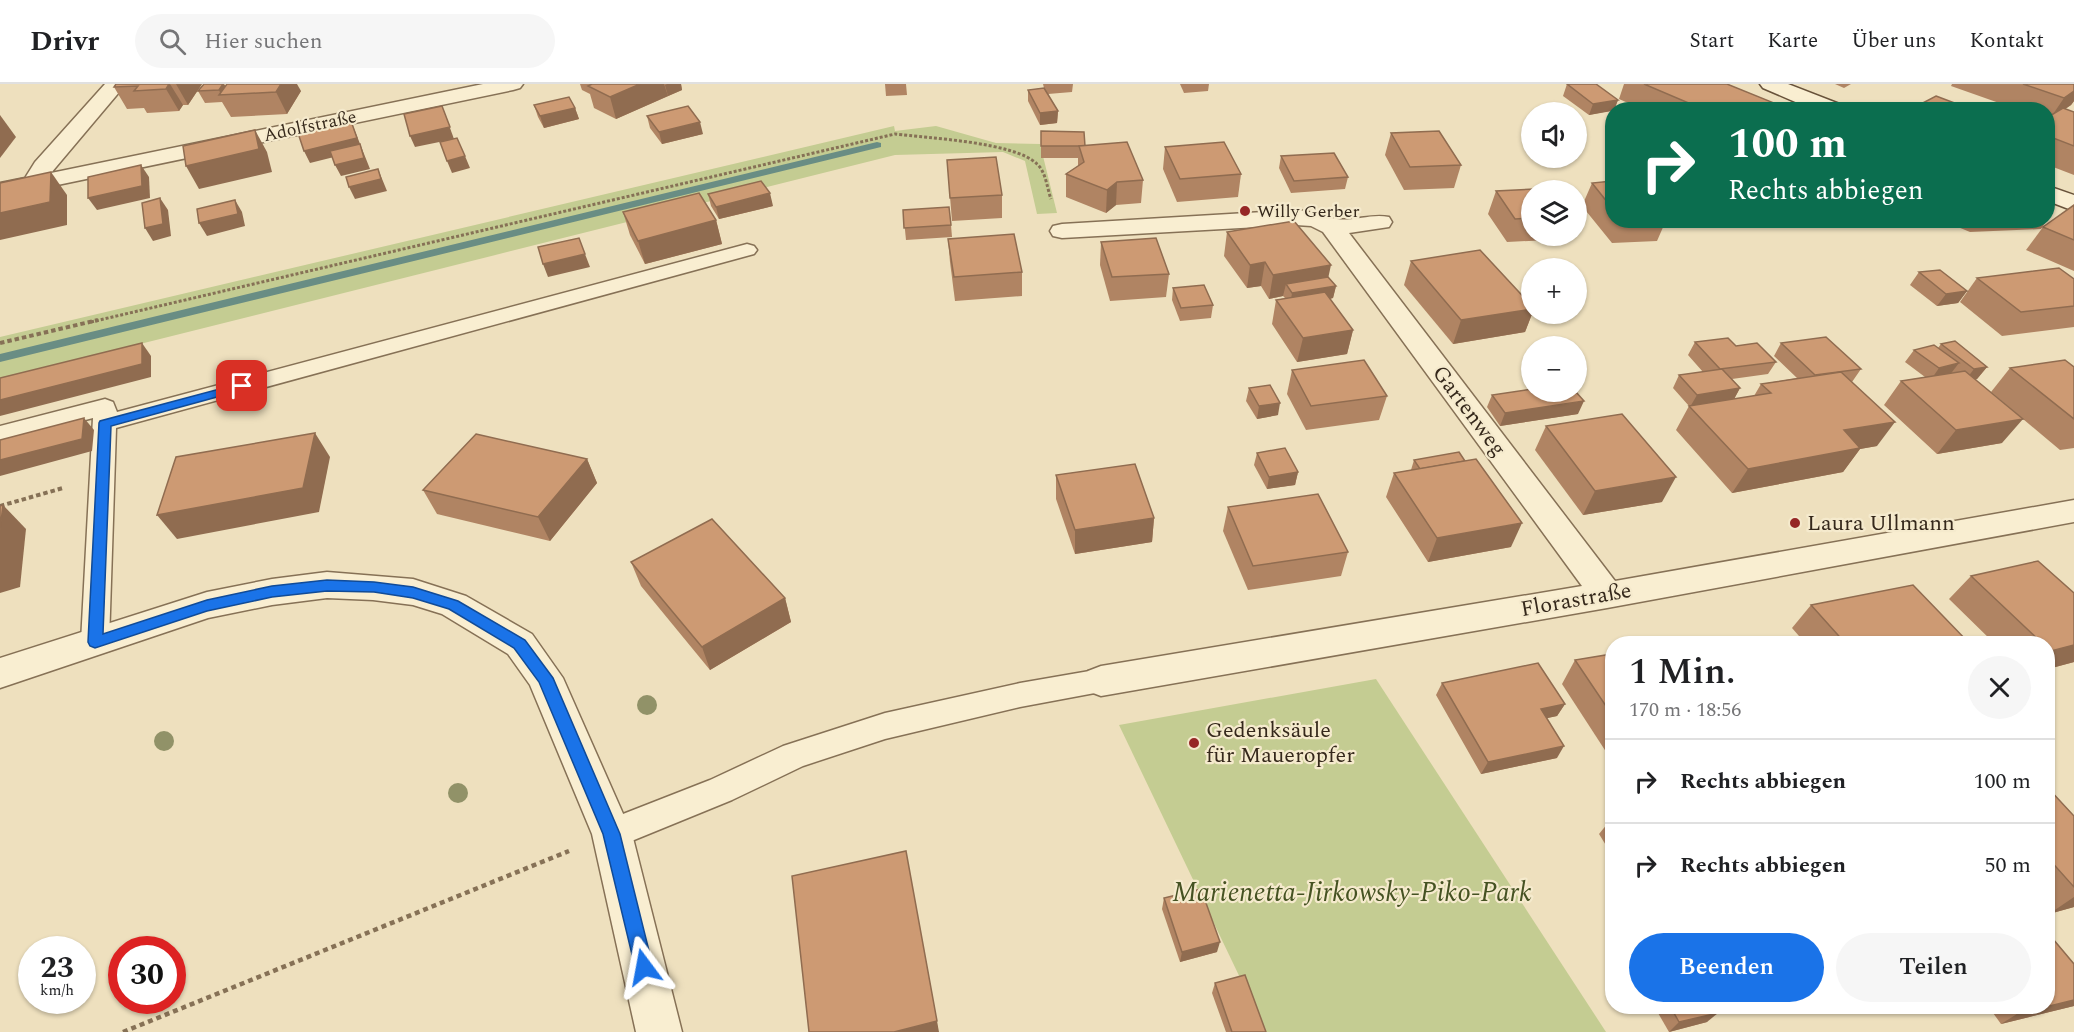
<!DOCTYPE html>
<html lang="de">
<head>
<meta charset="utf-8">
<style>
  :root { --surface:#fff; --page:#f6f6f6; --text:#202124; --muted:#757577; --line:#e0e0e0; --accent:#1a73e8 }
  body { margin:0; font-family:Spectral,serif; background:var(--page); color:var(--text); height:100vh; display:flex; flex-direction:column; font-size:22px; white-space:nowrap }
  * { box-sizing:border-box; margin:0 }
  p { font-size:20px; color:var(--muted) }
  .icon { flex:none; width:33px; height:33px; fill:none; stroke:currentColor; stroke-width:2; stroke-linecap:round; stroke-linejoin:round }
  .map { position:relative; flex:1; overflow:hidden }
  .panel { position:absolute; left:1605px; top:552px; width:450px; height:378px; display:flex; flex-direction:column; background:var(--surface); border-radius:24px; box-shadow:0 2px 4px #0004 }
  .panel>* { flex:none }
  .hud { position:absolute; left:1605px; top:18px; width:450px; height:126px; border-radius:24px; box-shadow:0 2px 4px #0004; background:#0b6e4f; color:#fff; overflow:hidden }
  .fabs { position:absolute; left:1521px; top:18px; display:grid; gap:12px }
  .fabs a { display:grid; place-items:center; width:66px; height:66px; border-radius:50%; background:var(--surface); box-shadow:0 2px 4px #0004; font-size:30px }
  .speed { position:absolute; left:18px; top:852px; display:flex; gap:12px; font-size:30px; font-weight:700; text-align:center }
  .speed>* { display:grid; place-content:center; width:78px; height:78px; border-radius:50%; background:var(--surface); box-shadow:0 2px 4px #0004; line-height:1 }
  .speed small { font-size:15px; font-weight:400 }
  .speed .limit { border:9px solid #d22; background:#fff; color:#111 }
  .pin { position:absolute; display:grid; place-items:center; width:51px; height:51px; color:#fff; margin:-26px; border-radius:12px; box-shadow:0 3px 9px #0006 }
  .me { position:absolute; width:66px; margin:-33px; rotate:347deg; stroke-linejoin:round; filter:drop-shadow(0 0 4px #0008) }
  .turn { display:flex; align-items:center; gap:21px; height:126px; padding:0 24px; font-size:27px }
  .turn .icon { width:78px; height:78px; stroke-width:2.5 }
  .turn b { display:block; font-size:42px; line-height:51px }
  .round { display:grid; place-items:center; flex:none; width:63px; height:63px; border-radius:32px; background:var(--page) }
  .overview { display:flex; align-items:center; justify-content:space-between; height:102px; padding:0 24px }
  h1 { font-size:36px; font-weight:600; line-height:45px }
  .action { display:flex; gap:12px; margin-top:auto; padding:12px 24px }
  .action a { flex:1; height:69px; border-radius:36px; background:var(--accent); color:#fff; font-size:24px; font-weight:600; line-height:69px; text-align:center }
  .action a+a { background:var(--page); color:var(--text) }
  ul { padding:0; list-style:none }
  li { display:flex; align-items:center; gap:18px; height:84px; padding:0 24px; border-top:2px solid var(--line) }
  li div { flex:1 }
  li b { display:block; font-size:22px }
  li em { font-style:normal }
  header { display:flex; align-items:center; gap:36px; box-sizing:border-box; height:84px; padding:0 30px; background:var(--surface); border-bottom:2px solid var(--line) }
  header strong { font-size:28px }
  nav { display:flex; gap:33px; margin-inline-start:auto; font-size:21px }
  .search { width:420px; height:54px; background:var(--page); display:flex; align-items:center; gap:15px; box-sizing:border-box; padding:0 21px; border-radius:33px; color:var(--muted); font-size:22px }
  .map>svg:first-child { display:block }
</style>
</head>
<body>
<header>
<strong>Drivr</strong>
<div class="search"><svg class="icon" aria-label="search" viewBox="0 0 24 24"><circle cx="10" cy="10" r="6"/><path d="M15 15l6 6"/></svg>Hier suchen</div>
<nav><a>Start</a><a>Karte</a><a>Über uns</a><a>Kontakt</a></nav>
</header>
<div class="map">
<svg width="2074" height="948" viewBox="0 0 2074 948">
  <rect width="100%" height="100%" fill="#eee0be"/>
  <!-- green -->
  <g fill="#c4cc92">
    <path d="M894,42L895,47L936,42L996,59L1040,60L1057,129L1037,130L1025,77L1003,68L895,71L0,295V253Z"/>
    <path d="M1376,595L1606,948H1266L1119,641Z"/>
  </g>
  <g fill="none" stroke-linecap="round" stroke-linejoin="round">
    <!-- stream -->
    <path fill="#698d84" fill-rule="evenodd" d="M877,58L881,59V63L0,278V270Z"/>
    <defs>
      <g id="service">
        <path d="M747,160L754,162L757,166L754,170L116,344L109,558L105,566L95,569L85,566L81,558L93,334L0,358V342L105,315L113,318L117,328Z"/>
        <path d="M1101,585L1111,588L1116,597L1111,606L1020,623L885,655L803,682L732,716L612,765L600,761L596,750L600,739L710,696L783,662L885,629L1020,599Z"/>
      </g>
      <g id="minor">
        <path d="M105,0H126L51,89L483,0H523L520,4L513,6L0,113V99L25,94L35,78Z"/>
        <path d="M1296,126C1311,127 1323,133 1337,135C1354,138 1371,129 1389,133L1392,138L1389,143L1349,149L1615,497L2074,416V438L1607,524L1101,612L1088,607L1083,597L1088,587L1101,582L1582,502L1323,148L1311,142L1296,141L1062,154L1053,152L1050,147L1053,142L1062,140Z"/>
        <path d="M327,488L413,495L466,512L532,550L563,594L632,750L682,948H636L592,750L530,601L508,570L442,530L413,521L373,516L327,514L272,521L208,534L0,604V574L207,508L272,495Z"/>
      </g>
      <g id="secondary">
        <path d="M1760,0H1788L1842,21L1844,26H1814L1763,4Z"/>
        <path d="M2048,102L2074,111V127L2048,117Z"/>
      </g>
    </defs>
    <!-- service casing -->
    <use href="#service" stroke="#867156" stroke-width="3"/>
    <!-- minor casing -->
    <use href="#minor" stroke="#867156" stroke-width="3"/>
    <!-- secondary casing -->
    <use href="#secondary" stroke="#68523a" stroke-width="3"/>
    <!-- path-far2 -->
    <path stroke="#867156" stroke-width="3" stroke-dasharray="3 2" stroke-linecap="butt" d="M91,238L895,50C927,54 1015,58 1037,80C1046,88 1047,104 1051,115"/>
    <!-- path-far1 -->
    <g stroke="#867156" stroke-width="4" stroke-dasharray="4.5 3" stroke-linecap="butt">
      <path d="M0,259L98,236"/>
      <path d="M0,422L63,404"/>
    </g>
    <!-- path -->
    <path stroke="#867156" stroke-width="4.5" stroke-dasharray="5 4" stroke-linecap="butt" d="M123,948L569,767"/>
    <!-- service -->
    <use href="#service" fill="#f9eed1" fill-rule="evenodd"/>
    <!-- minor -->
    <use href="#minor" fill="#f9eed1" fill-rule="evenodd"/>
    <!-- secondary -->
    <use href="#secondary" fill="#f9eed1" fill-rule="evenodd"/>
  </g>
  <!-- trees -->
  <g fill="#919268">
    <circle cx="647" cy="621" r="10"/>
    <circle cx="164" cy="657" r="10"/>
    <circle cx="458" cy="709" r="10"/>
  </g>
  <!-- wall -->
  <g fill="#b08463">
    <path d="M116,0H202L188,21H183L179,27L147,29L144,24L127,25L114,3Z"/>
    <path d="M224,0L225,2L301,7L287,30L231,33L222,18L205,19L198,7Z"/>
    <path d="M580,0H681L682,6L616,35L594,24L590,10L582,6Z"/>
    <path d="M885,0H906L907,11L886,12Z"/>
    <path d="M1043,0H1073L1072,8L1048,10L1058,27L1057,39L1040,41L1028,17V6L1044,4Z"/>
    <path d="M1180,0H1209L1208,7L1184,9Z"/>
    <path d="M1567,0L1618,16L1614,26L1589,31L1563,12Z"/>
    <path d="M1624,0H1727L1791,26H1644L1619,15Z"/>
    <path d="M1835,0H1851L1844,4Z"/>
    <path d="M1952,0H2074V17L2071,21L2065,25L2074,28V91L2048,81V26H2019L1951,2Z"/>
    <path d="M534,21L575,24L579,35L544,44L538,33Z"/>
    <path d="M1919,21L1973,26H1916Z"/>
    <path d="M647,32L703,50L662,60L650,44Z"/>
    <path d="M1041,47L1085,62L1143,96L1141,119L1116,121L1106,129L1066,113V90L1078,82V74H1041Z"/>
    <path d="M1391,49L1461,81L1454,104L1404,106L1385,71Z"/>
    <path d="M1165,63L1241,90L1238,113L1177,118L1163,85Z"/>
    <path d="M1281,72L1348,93L1345,105L1291,109L1279,84Z"/>
    <path d="M947,76L1002,111V134L952,137Z"/>
    <path d="M1612,97V136H1697L1695,141H1664L1657,157L1612,159L1582,122L1592,99Z"/>
    <path d="M1532,106V152H1571L1569,155L1507,158L1488,130L1496,107Z"/>
    <path d="M708,110L773,122L719,135L711,122Z"/>
    <path d="M2074,121V187L2026,166L2043,143Z"/>
    <path d="M903,126L951,141L952,153L906,156Z"/>
    <path d="M623,128L716,136L722,160L645,180L630,151Z"/>
    <path d="M1941,136H2047L2041,145L1970,148Z"/>
    <path d="M1227,148L1328,193L1336,202L1333,214L1330,215L1353,246L1347,270L1297,278L1272,240L1276,216L1285,214L1283,212L1269,215L1261,202L1247,204L1224,172Z"/>
    <path d="M948,155L1022,188V212L955,217L950,178Z"/>
    <path d="M1101,158L1169,190L1166,213L1110,217L1100,181Z"/>
    <path d="M1411,177L1532,230L1525,248L1453,260L1404,201Z"/>
    <path d="M1919,188L1967,207L1958,219L1937,222L1910,201Z"/>
    <path d="M1977,194L2074,195V243L2002,252L1960,218Z"/>
    <path d="M1173,204L1213,221L1211,234L1180,237L1172,216Z"/>
    <path d="M1695,258L1736,262L1776,278L1768,290L1732,295L1740,304L1734,315L1754,312L1761,300L1797,294L1774,272L1781,259L1861,285L1852,298L1877,362L1860,365L1843,388L1732,409L1676,346L1689,322L1673,304L1679,291L1703,288L1688,271Z"/>
    <path d="M1941,260L1987,283L1977,295L1975,296L2002,359L1937,370L1884,321L1901,297L1925,293L1905,278L1914,266L1938,264Z"/>
    <path d="M2074,283V364L2060,366L1991,308L2010,284Z"/>
    <path d="M1292,286L1387,312L1379,336L1306,346L1287,310Z"/>
    <path d="M1249,304L1278,331L1257,335L1246,317Z"/>
    <path d="M1492,311L1578,330L1500,342L1487,323Z"/>
    <path d="M1546,342L1662,418L1583,431L1535,366Z"/>
    <path d="M1257,369L1298,388L1295,401L1267,405L1254,381Z"/>
    <path d="M587,375L597,399L550,457L437,430L423,406Z"/>
    <path d="M1414,376L1465,377L1511,463L1428,478L1386,413L1394,389L1411,386Z"/>
    <path d="M1056,391L1154,434L1152,458L1075,470L1056,415Z"/>
    <path d="M1228,423L1348,468L1341,492L1248,506L1223,447Z"/>
    <path d="M631,478L785,514L791,538L710,586L641,502Z"/>
    <path d="M1971,492L2074,509V578L2048,585V560H1995L1949,515Z"/>
    <path d="M1811,521L1970,560H1806L1792,544Z"/>
    <path d="M1612,570V677L1562,600L1575,576Z"/>
    <path d="M1442,599L1565,620L1557,632L1547,634L1557,674L1481,690L1436,611Z"/>
    <path d="M2048,704L2074,732V823L2049,830L2048,828Z"/>
    <path d="M1612,738V771L1599,750L1608,739Z"/>
    <path d="M1164,814L1217,868L1180,878L1162,825Z"/>
    <path d="M2074,880V922L2001,940L1988,922H2048Z"/>
    <path d="M1215,899L1266,948H1226L1212,909Z"/>
    <path d="M1654,922H1714L1707,938L1669,948Z"/>
  </g>
  <!-- shaded-wall -->
  <g fill="#906c50">
    <path d="M169,0H170L183,21L179,27L166,5Z"/>
    <path d="M176,0H202L188,21Z"/>
    <path d="M223,0H224L230,10L221,11L219,6Z"/>
    <path d="M281,0H297L301,7L287,30L276,8Z"/>
    <path d="M640,0H664L668,12L616,35L610,13Z"/>
    <path d="M667,0H681L682,6L668,12L665,1Z"/>
    <path d="M2074,7V17L2071,21L2049,36L2064,14Z"/>
    <path d="M1618,16L1614,26H1612V27L1589,31L1593,20Z"/>
    <path d="M442,22L454,55L415,63L410,52Z"/>
    <path d="M575,24L579,35L544,44L540,32Z"/>
    <path d="M1058,27L1057,39L1040,41V29Z"/>
    <path d="M0,31L16,53L0,74Z"/>
    <path d="M351,37L370,85L341,92L335,81L362,66L310,79L304,67Z"/>
    <path d="M700,38L703,50L662,60L659,48Z"/>
    <path d="M255,46L267,68L272,88L199,105L186,82Z"/>
    <path d="M465,72L470,84L452,89L447,77Z"/>
    <path d="M141,81L149,93L150,114L97,126L88,114Z"/>
    <path d="M378,85L387,107L355,115L349,103Z"/>
    <path d="M51,88L67,111V141L0,156V129Z"/>
    <path d="M1117,98L1116,121L1106,129L1107,106Z"/>
    <path d="M770,109L773,122L719,135L716,123Z"/>
    <path d="M160,114L168,126L171,152L153,157L145,144Z"/>
    <path d="M235,116L242,128L245,142L207,152L199,139Z"/>
    <path d="M716,136L722,160L645,180L638,157Z"/>
    <path d="M585,170L590,183L548,193L543,180Z"/>
    <path d="M1265,178L1261,202L1247,204L1250,181Z"/>
    <path d="M1331,181L1326,204L1336,202L1333,214L1290,222L1292,209L1286,200L1283,212L1269,215L1273,191Z"/>
    <path d="M1967,207L1958,219L1937,222L1946,210Z"/>
    <path d="M1532,225V230L1525,248L1453,260L1461,236Z"/>
    <path d="M1353,246L1347,270L1297,278L1303,254Z"/>
    <path d="M142,259L151,272V293L0,332V316Z"/>
    <path d="M1959,279L1949,292L1930,297L1939,284Z"/>
    <path d="M1987,283L1977,295L1964,298L1974,285Z"/>
    <path d="M1740,304L1733,317L1690,323L1697,311Z"/>
    <path d="M1584,317L1578,330L1500,342L1505,329Z"/>
    <path d="M1280,319L1278,331L1257,335L1259,322Z"/>
    <path d="M84,334L94,346L92,367L0,392V376Z"/>
    <path d="M2023,335L2002,359L1937,370L1956,346Z"/>
    <path d="M1895,338L1877,362L1860,365L1843,388L1732,409L1748,385L1844,346Z"/>
    <path d="M315,349L330,373L319,428L177,455L157,431Z"/>
    <path d="M587,375L597,399L550,457L538,433Z"/>
    <path d="M1298,388L1295,401L1267,405L1269,393Z"/>
    <path d="M1676,393L1662,418L1583,431L1595,407Z"/>
    <path d="M3,421L26,445L20,503L0,509V446Z"/>
    <path d="M1154,434L1152,458L1075,470V446Z"/>
    <path d="M1522,439L1511,463L1428,478L1437,454Z"/>
    <path d="M785,514L791,538L710,586L702,563Z"/>
    <path d="M2074,561V578L2048,585V570L2051,567Z"/>
    <path d="M1565,620L1557,632L1534,637L1541,625Z"/>
    <path d="M1564,662L1557,674L1481,690L1488,678Z"/>
    <path d="M2074,813V823L2049,830Z"/>
    <path d="M1220,858L1217,868L1180,878L1182,868Z"/>
    <path d="M2074,916V922L2001,940L2017,930Z"/>
    <path d="M1718,929L1707,938L1669,948L1679,938Z"/>
    <path d="M937,937L939,948H894Z"/>
  </g>
  <!-- building -->
  <g fill="#cd9a73" stroke="#906c50" stroke-width="1.5">
    <path d="M116,0H169L166,5L134,7L138,2L114,3Z"/>
    <path d="M204,0H223L219,6L198,7Z"/>
    <path d="M227,0H281L276,8L219,11Z"/>
    <path d="M592,0H640L610,13L588,2Z"/>
    <path d="M1567,0H1596L1618,16L1593,20Z"/>
    <path d="M1644,0H1727L1791,26H1705Z"/>
    <path d="M2023,0H2074V7L2064,14Z"/>
    <path d="M1044,4L1058,27L1040,29L1028,6Z"/>
    <path d="M1936,12L1973,26H1932L1919,21Z"/>
    <path d="M569,13L575,24L540,32L534,21Z"/>
    <path d="M442,22L450,43L410,52L404,30Z"/>
    <path d="M688,22L700,38L659,48L647,32Z"/>
    <path d="M2063,24L2074,28V62L2048,52V33Z"/>
    <path d="M351,37L357,54L304,67L298,49Z"/>
    <path d="M255,46L259,65L186,82L183,62Z"/>
    <path d="M1041,47L1084,48L1085,62H1041Z"/>
    <path d="M1439,47L1461,81L1410,83L1391,49Z"/>
    <path d="M457,54L465,72L447,77L440,58Z"/>
    <path d="M1127,58L1143,96L1117,98L1107,106L1066,90L1084,78L1079,62Z"/>
    <path d="M1224,58L1241,90L1180,95L1165,63Z"/>
    <path d="M360,60L364,74L335,81L330,67Z"/>
    <path d="M1334,69L1348,93L1294,97L1281,72Z"/>
    <path d="M996,73L1002,111L950,114L947,76Z"/>
    <path d="M141,81L142,102L88,114V93Z"/>
    <path d="M378,85L381,95L349,103L346,93Z"/>
    <path d="M51,88L50,118L0,129V99Z"/>
    <path d="M761,97L770,109L716,123L708,110Z"/>
    <path d="M1612,97V124L1592,99Z"/>
    <path d="M1557,104L1559,106H1532V134L1515,135L1496,107Z"/>
    <path d="M699,109L716,136L638,157L623,128Z"/>
    <path d="M160,114L163,140L145,144L142,119Z"/>
    <path d="M235,116L238,130L199,139L197,125Z"/>
    <path d="M2074,121V156L2043,143Z"/>
    <path d="M949,123L951,141L904,144L903,126Z"/>
    <path d="M1294,137L1331,181L1273,191L1265,178L1250,181L1227,148Z"/>
    <path d="M1014,150L1022,188L954,193L948,155Z"/>
    <path d="M579,154L585,170L543,180L538,163Z"/>
    <path d="M1156,154L1169,190L1112,193L1101,158Z"/>
    <path d="M1480,166L1532,222V225L1461,236L1411,177Z"/>
    <path d="M2059,184L2074,195V222L2021,228L1977,194Z"/>
    <path d="M1940,186L1967,207L1946,210L1919,188Z"/>
    <path d="M1328,193L1336,202L1292,209L1286,200Z"/>
    <path d="M1204,201L1213,221L1181,224L1173,204Z"/>
    <path d="M1325,208L1353,246L1303,254L1276,216Z"/>
    <path d="M1826,253L1861,285L1815,291L1781,259Z"/>
    <path d="M1728,254L1736,262L1757,259L1776,278L1720,285L1695,258Z"/>
    <path d="M1955,257L1987,283L1974,285L1941,260Z"/>
    <path d="M142,259V280L0,316V294Z"/>
    <path d="M1934,261L1959,279L1939,284L1914,266Z"/>
    <path d="M1364,276L1387,312L1311,322L1292,286Z"/>
    <path d="M2065,276L2074,283V335L2010,284Z"/>
    <path d="M1722,285L1740,304L1697,311L1679,291Z"/>
    <path d="M1965,287L2023,335L1956,346L1901,297Z"/>
    <path d="M1841,288L1895,338L1844,346L1860,364L1748,385L1689,322L1771,309L1761,300Z"/>
    <path d="M1270,301L1280,319L1259,322L1249,304Z"/>
    <path d="M1532,305V308H1576L1584,317L1505,329L1492,311Z"/>
    <path d="M1622,330L1676,393L1595,407L1546,342Z"/>
    <path d="M84,334L82,355L0,376V356Z"/>
    <path d="M315,349L303,404L157,431L176,373Z"/>
    <path d="M476,350L587,375L538,433L423,406Z"/>
    <path d="M1285,364L1298,388L1269,393L1257,369Z"/>
    <path d="M1459,368L1465,377L1420,385L1414,376Z"/>
    <path d="M1476,375L1522,439L1437,454L1394,389Z"/>
    <path d="M1135,380L1154,434L1075,446L1056,391Z"/>
    <path d="M1318,410L1348,468L1253,482L1228,423Z"/>
    <path d="M3,421L0,446V422Z"/>
    <path d="M712,435L785,514L702,563L631,478Z"/>
    <path d="M2038,477L2074,509V561L2051,567L2048,563V560H2043L1971,492Z"/>
    <path d="M1913,501L1970,560H1846L1811,521Z"/>
    <path d="M1612,570V631L1575,576Z"/>
    <path d="M1538,579L1565,620L1541,625L1564,662L1488,678L1442,599Z"/>
    <path d="M2048,704L2074,732V803L2048,774Z"/>
    <path d="M1612,738V747L1608,739Z"/>
    <path d="M906,767L937,937L894,948H809L792,792Z"/>
    <path d="M1201,805L1220,858L1182,868L1164,814Z"/>
    <path d="M2053,855L2074,880V916L2017,930L2011,922H2048V857Z"/>
    <path d="M1245,891L1266,948H1232L1215,899Z"/>
    <path d="M1670,922H1714L1718,929L1679,938Z"/>
  </g>
  <!-- route -->
  <path fill="#1a73e8" stroke="#114b97" stroke-width="1.5" d="M242,299L248,302L246,305L111,342L103,550L207,516L272,502L327,496L374,498L413,503L458,517L525,556L553,594L620,750L653,883L651,889L644,892L638,889L635,883L603,750L539,598L514,564L449,525L413,514L374,508L327,507L272,513L207,527L95,564L90,562L88,558L99,339L100,337Z"/>
  <!-- markers -->
  <g fill="#962726" stroke="#f5eacd" stroke-width="2">
    <circle cx="1245" cy="127" r="6"/>
    <circle cx="1795" cy="439" r="6"/>
    <circle cx="1194" cy="659" r="6"/>
  </g>
  <g text-anchor="middle" dominant-baseline="central" stroke-width="4.5" stroke-linejoin="round" paint-order="stroke">
    <!-- far-street labels -->
    <g font-size="18" fill="#35281b" stroke="#f5eacd">
      <text transform="translate(310 42) rotate(-12)">Adolfstraße</text>
    </g>
    <!-- far-poi labels -->
    <g font-size="18" fill="#35281b" stroke="#f5eacd" text-anchor="start">
      <text x="1257" y="127">Willy Gerber</text>
    </g>
    <!-- street labels -->
    <g font-size="22" fill="#35281b" stroke="#f5eacd">
      <text transform="translate(1469 327) rotate(53)">Gartenweg</text>
      <text transform="translate(1576 516) rotate(-10)">Florastraße</text>
    </g>
    <!-- poi labels -->
    <g font-size="22" fill="#35281b" stroke="#f5eacd" text-anchor="start">
      <text x="1807" y="439">Laura Ullmann</text>
      <text x="1206" y="646">Gedenksäule<tspan x="1206" dy="25">für Maueropfer</tspan></text>
    </g>
    <!-- near-park labels -->
    <g font-size="27" font-style="italic" fill="#455222" stroke="#f5eacd">
      <text x="1352" y="809">Marienetta-Jirkowsky-Piko-Park</text>
    </g>
  </g>
</svg>
<div class="fabs">
<a><svg class="icon" aria-label="sound" viewBox="0 0 24 24"><path d="M4 9h4l5-4v14l-5-4H4zM17 9q2 3 0 6"/></svg></a>
<a><svg class="icon" aria-label="layers" viewBox="0 0 24 24"><path d="M12 4l9 5-9 5-9-5zM3 14l9 5 9-5"/></svg></a>
<a>+</a>
<a>−</a>
</div>
<div class="speed"><div>23<small>km/h</small></div><div class="limit">30</div></div>
<div class="pin" style="left:242px;top:302px;background:#d93025"><svg class="icon" aria-label="arrive" viewBox="0 0 24 24"><path d="M6 21V4h12l-3 4 3 4H6"/></svg></div>
<svg class="me" style="left:644px;top:883px" viewBox="-20 -20 40 40"><path d="M0-17L14 15 0 8-14 15z" fill="#1a73e8" stroke="#fff" stroke-width="4"/></svg>
<div class="hud">
<div class="turn"><svg class="icon" aria-label="right" viewBox="0 0 24 24"><path d="M7 20v-9h11M14 6l5 5-5 5"/></svg><div><b>100 m</b>Rechts abbiegen</div></div>
</div>
<section class="panel">
<div class="overview"><div><h1>1 Min.</h1><p>170 m · 18:56</p></div><a class="round"><svg class="icon" aria-label="close" viewBox="0 0 24 24"><path d="M6 6l12 12M18 6L6 18"/></svg></a></div>
<ul>
<li><svg class="icon" aria-label="right" viewBox="0 0 24 24"><path d="M7 20v-9h11M14 6l5 5-5 5"/></svg><div><b>Rechts abbiegen</b></div><em>100 m</em></li>
<li><svg class="icon" aria-label="right" viewBox="0 0 24 24"><path d="M7 20v-9h11M14 6l5 5-5 5"/></svg><div><b>Rechts abbiegen</b></div><em>50 m</em></li>
</ul>
<div class="action"><a>Beenden</a><a>Teilen</a></div>
</section>
</div>
</body>
</html>
